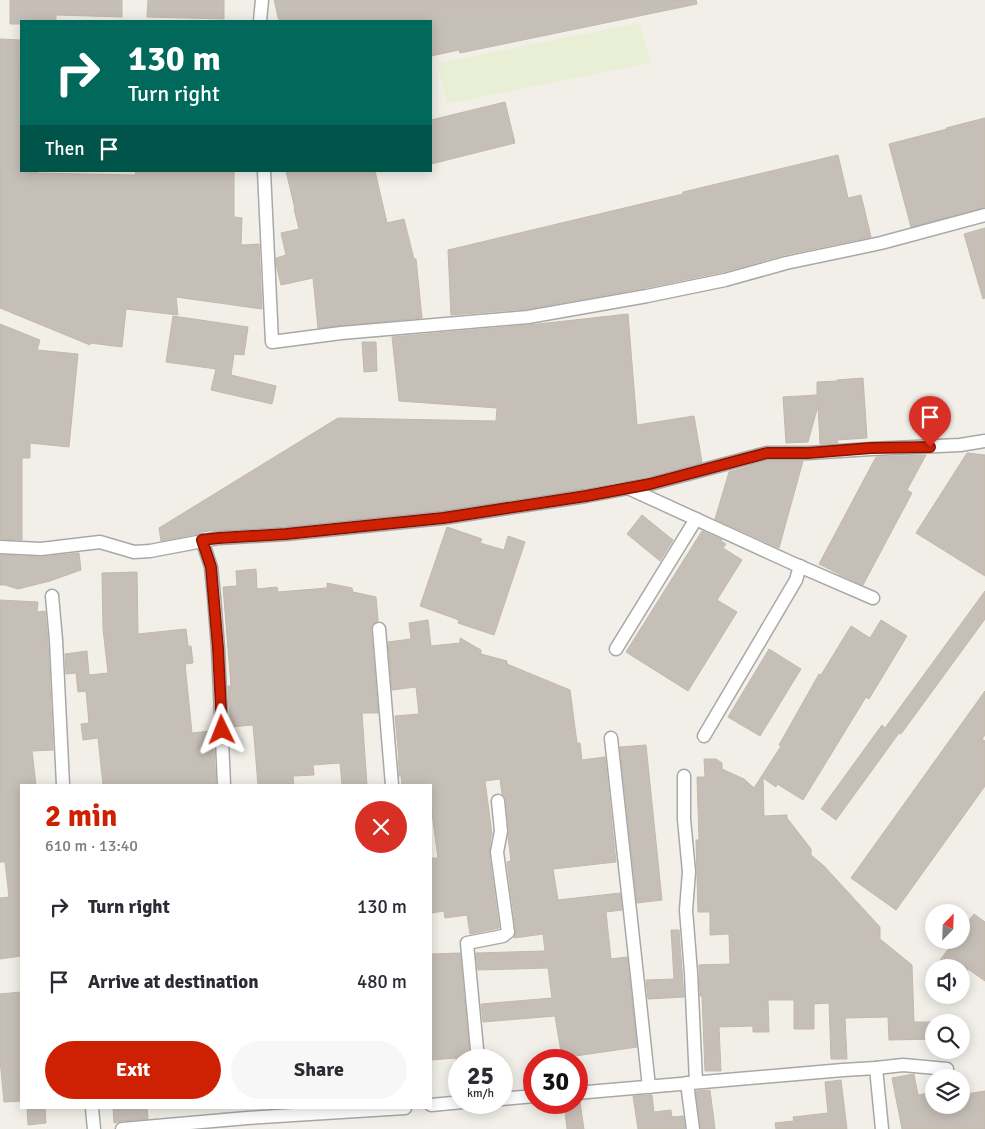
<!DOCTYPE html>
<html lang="en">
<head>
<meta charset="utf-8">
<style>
  :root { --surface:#fff; --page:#f7f7f7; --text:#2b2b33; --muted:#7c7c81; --accent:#ce2104 }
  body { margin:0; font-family:Signika,sans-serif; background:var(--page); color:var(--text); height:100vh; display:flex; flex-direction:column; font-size:19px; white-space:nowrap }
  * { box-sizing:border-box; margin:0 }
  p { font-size:16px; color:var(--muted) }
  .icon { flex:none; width:28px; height:28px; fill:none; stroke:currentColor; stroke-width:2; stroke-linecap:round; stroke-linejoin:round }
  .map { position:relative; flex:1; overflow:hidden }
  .details { position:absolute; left:20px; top:784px; width:412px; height:325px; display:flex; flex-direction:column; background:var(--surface); border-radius:0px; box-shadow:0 2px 12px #0003 }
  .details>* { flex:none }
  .guide { position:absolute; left:20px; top:20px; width:412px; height:152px; border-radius:0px; box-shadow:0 2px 12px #0003; background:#00695c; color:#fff; overflow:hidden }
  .needle { width:32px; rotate:23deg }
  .controls { position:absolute; left:925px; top:904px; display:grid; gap:10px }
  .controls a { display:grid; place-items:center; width:45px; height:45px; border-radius:50%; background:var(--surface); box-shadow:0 2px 12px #0003; font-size:25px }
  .speed { position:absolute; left:448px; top:1049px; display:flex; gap:10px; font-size:25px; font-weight:700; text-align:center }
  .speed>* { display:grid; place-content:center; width:65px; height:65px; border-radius:50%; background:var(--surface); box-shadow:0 2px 12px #0003; line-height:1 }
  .speed small { font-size:12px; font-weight:400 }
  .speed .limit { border:8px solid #d22; background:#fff; color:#111 }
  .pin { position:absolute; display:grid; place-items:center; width:42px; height:42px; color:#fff; margin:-51px -21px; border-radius:50% 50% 50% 0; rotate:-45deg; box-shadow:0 0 5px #0007 }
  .pin .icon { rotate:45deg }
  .me { position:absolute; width:55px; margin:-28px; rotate:358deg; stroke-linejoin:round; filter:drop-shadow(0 0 4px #0008) }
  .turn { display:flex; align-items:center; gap:18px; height:105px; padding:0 25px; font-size:22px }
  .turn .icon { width:65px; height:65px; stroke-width:2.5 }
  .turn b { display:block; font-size:35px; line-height:42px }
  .then { display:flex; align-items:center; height:48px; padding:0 25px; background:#0003; gap:10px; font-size:19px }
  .round { display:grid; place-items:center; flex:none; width:52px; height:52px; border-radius:26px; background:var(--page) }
  .head { display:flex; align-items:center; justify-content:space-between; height:85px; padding:0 25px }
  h1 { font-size:30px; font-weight:700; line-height:38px; color:var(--accent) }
  .cta { display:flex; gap:10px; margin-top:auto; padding:10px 25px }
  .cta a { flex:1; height:58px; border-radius:30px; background:var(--accent); color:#fff; font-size:20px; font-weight:700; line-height:58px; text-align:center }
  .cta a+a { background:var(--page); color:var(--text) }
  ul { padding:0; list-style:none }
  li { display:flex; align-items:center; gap:15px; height:75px; padding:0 25px }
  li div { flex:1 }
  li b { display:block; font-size:19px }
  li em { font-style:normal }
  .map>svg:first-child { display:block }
</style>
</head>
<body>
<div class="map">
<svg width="985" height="1129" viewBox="0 0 985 1129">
  <rect width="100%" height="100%" fill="#f1efe8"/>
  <!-- farmland -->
  <path fill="#e9efd4" d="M639,23L651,63L447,104L438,63Z"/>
  <!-- building -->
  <g fill="#c6bfb7" stroke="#c3b9aa">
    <path d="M10,0H122V17L56,15V21H21V24H10Z"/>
    <path d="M148,0H224V19L147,17Z"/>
    <path d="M274,0H696L697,4L460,53L459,50L431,56V21H279Z"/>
    <path d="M0,39L21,40L20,79H21V171H37V173L135,175L136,171H234V217L242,218L241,245L259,244L262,309L176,297L178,315L126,309L122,347L90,343V345L0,308Z"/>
    <path d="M505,102L515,143L431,164V120Z"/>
    <path d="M985,118V207L911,227L889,144L947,129L946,128Z"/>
    <path d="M838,155L848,198L861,195L871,237L784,255L723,272L645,288L527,309L451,315L448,250L683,194V192Z"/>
    <path d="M286,171H375L387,223L404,219L414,259H416L422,318L318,328L313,278L281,285L276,264V258L286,255L281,233L299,229L294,209H295Z"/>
    <path d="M985,228V298L983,299L964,234Z"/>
    <path d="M628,314L637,425L694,416L702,462L648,476L585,488L442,510L285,526L219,530L200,532L197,534L161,541L159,528L338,418L496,421L497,408L399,401L392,337L529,325Z"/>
    <path d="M173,316L248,327L244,355L234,354L231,375L276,386L272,404L211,390L216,369L166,362Z"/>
    <path d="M0,324L40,340L37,350L78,354L69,447L30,443V458H22V540L0,539Z"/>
    <path d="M362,342H376L377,371L364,372Z"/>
    <path d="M863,378L867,438L837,440L838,443L820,444L818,406L808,442L786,443L783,397L817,395V382L837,381V380Z"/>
    <path d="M967,453L985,455V576L916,533Z"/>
    <path d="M926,455L907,490L912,493L863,585L843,576L819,564L876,457Z"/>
    <path d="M768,461H803L779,548L715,519L729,472Z"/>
    <path d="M642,515L673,540L660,561L627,534Z"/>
    <path d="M447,527L482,539L480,543L504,550L508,536L525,542L494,635L458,623L459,620L420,606Z"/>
    <path d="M702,531L722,540L721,541L726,544L723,548L742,560L717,600L737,612L688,691L626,652Z"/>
    <path d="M79,553L81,570L50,581L18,589L5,585H0V555L41,557Z"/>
    <path d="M256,569L257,589L277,587L278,592L327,588V583L352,588L353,592L376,597L378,621L372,625L371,630L378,713H362L367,785H342L340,763L313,765L314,775L293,776L294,785H258L253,725L230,727L228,686H231L223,587L237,586L236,571Z"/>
    <path d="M137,572L138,634L186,629L188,646H191L193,663L185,664L192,733L212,731L214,749L216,785H103L98,738L83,740L81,724L89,723L86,691L78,692L76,673L66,674L65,654L87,651L89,675L108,673L103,629L102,573Z"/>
    <path d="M985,591V619L901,734L899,733L836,820L821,809L882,725L885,728Z"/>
    <path d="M0,600L38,602L37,612L45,611L48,641L53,750L32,751L36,785H21V839H20L21,850V956L0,959V898L9,897L5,862H0Z"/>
    <path d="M428,620L431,646L460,643V638L481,650V654L507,661V664L570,690L577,743H580L582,760L605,757L616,862L553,869L558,900L620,893L622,910L606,912L611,959L627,957L637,1047L562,1058L555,1016L483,1022L481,1004L552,998L548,968L478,970L476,953L545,951L543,934L514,938L516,931L507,862L511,861L508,837L509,830L506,800L505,797L502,794L500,779L485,781L492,834L491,836L489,853L499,928L470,934L467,915L445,918L444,911L431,913V858H438L431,806V785H402L401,776H399V766L398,761H399L395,716L419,714L416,687L392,690L388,642L411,639L409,623Z"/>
    <path d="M881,620L907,636L869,699L866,697L803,800L777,784L776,787L763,778L764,816L787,815V818L811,849V855L824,866L880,927V939L912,965L914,1022H934V1039L889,1040L888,1017L845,1018L847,1059H831L829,1003L814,1004V1029H794V1000H768L769,1032H753V1026L719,1027L721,1071H705L702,996H700L699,965L730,964L729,934L710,935V912H698L696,840H699L697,777H705L704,759H716L722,763V769L744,779L754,788L781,746L779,745L819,674L821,675L851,626L870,638Z"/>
    <path d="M769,649L801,669L760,736L728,717Z"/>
    <path d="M985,691V735L982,739L985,741V786L896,910L851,878Z"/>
    <path d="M646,745L662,900L637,903L620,747Z"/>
    <path d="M974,914L985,922V981L968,969L961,979V968H934L955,940H961V931Z"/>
    <path d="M671,930H679L684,997L648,999L646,980L674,979Z"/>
    <path d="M460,953L470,1060H456V1058L431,1060V954Z"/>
    <path d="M21,992V1076H19L21,1101L4,1102L0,1060V994Z"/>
    <path d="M914,1074L918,1095L934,1092V1105H961V1095L985,1091V1129H902L892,1078Z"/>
    <path d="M841,1080L847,1129H776L775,1123L794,1121L793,1117L828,1113L825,1082Z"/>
    <path d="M710,1090L715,1129H701L696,1091Z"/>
    <path d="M652,1095L654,1112L671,1110L672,1117L683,1116L685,1129H638L633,1096Z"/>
    <path d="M564,1102H580L584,1129H567Z"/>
    <path d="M27,1108H45L46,1123L28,1125Z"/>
    <path d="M113,1108H147L148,1119L121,1121L114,1123Z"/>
  </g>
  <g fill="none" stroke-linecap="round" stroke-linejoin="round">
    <defs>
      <g id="minor">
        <path d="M260,21L262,0"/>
        <path d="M264,171L272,342L341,333L528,317L647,296L725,280L786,263L881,243L985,215"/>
        <path d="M628,488L792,563L873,598"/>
        <path d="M202,540L211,567L214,597L218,648L224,785"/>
        <path d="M0,547L41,549L100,542L134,552L150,551L219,538L286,534L443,518L586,496L650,484L767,453H808L871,449L960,445L985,441"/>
        <path d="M52,596L56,640L63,785"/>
        <path d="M379,629L392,785"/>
        <path d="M616,649L696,519"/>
        <path d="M704,736L796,580L800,566"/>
        <path d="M611,738L637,975L649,1087"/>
        <path d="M684,776V819L689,872L686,910L691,973L696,1082"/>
        <path d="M478,1060L467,943L503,936L508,932L497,852L501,831L498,801"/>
        <path d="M876,1068L882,1129"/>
        <path d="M687,1083L693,1129"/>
        <path d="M576,1093L843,1070L876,1068L903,1065L947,1069"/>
        <path d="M501,1099L534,1096"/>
        <path d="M431,1105L463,1102"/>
        <path d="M92,1108L94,1129"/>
        <path d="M122,1129L247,1118L405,1108"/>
      </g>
    </defs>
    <!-- minor casing -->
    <use href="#minor" stroke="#a8a8a8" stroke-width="15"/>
    <!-- minor -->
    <use href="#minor" stroke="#fff" stroke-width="12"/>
  </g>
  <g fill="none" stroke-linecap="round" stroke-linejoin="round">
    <defs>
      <path id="route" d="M222,730L218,648L211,567L202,540L219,538L286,534L443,518L586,496L650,484L767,453H808L871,448L930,447"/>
    </defs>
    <!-- route casing -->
    <use href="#route" stroke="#861503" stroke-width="12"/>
    <!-- route -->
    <use href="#route" stroke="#ce2104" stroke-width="9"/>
  </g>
</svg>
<div class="controls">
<a><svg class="needle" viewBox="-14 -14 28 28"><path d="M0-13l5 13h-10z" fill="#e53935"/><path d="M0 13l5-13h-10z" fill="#7c7c81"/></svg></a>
<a><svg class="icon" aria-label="sound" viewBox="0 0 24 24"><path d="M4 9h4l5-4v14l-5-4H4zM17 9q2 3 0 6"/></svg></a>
<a><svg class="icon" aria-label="search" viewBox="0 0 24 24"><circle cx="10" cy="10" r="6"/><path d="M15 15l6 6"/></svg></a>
<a><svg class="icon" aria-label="layers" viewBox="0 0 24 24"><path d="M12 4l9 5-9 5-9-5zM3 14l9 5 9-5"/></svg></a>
</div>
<div class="speed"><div>25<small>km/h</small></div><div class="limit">30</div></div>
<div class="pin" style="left:930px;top:447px;background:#d93025"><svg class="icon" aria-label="arrive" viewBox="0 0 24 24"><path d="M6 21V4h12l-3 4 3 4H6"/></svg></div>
<svg class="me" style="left:222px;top:730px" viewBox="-20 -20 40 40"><path d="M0-17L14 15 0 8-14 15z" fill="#ce2104" stroke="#fff" stroke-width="4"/></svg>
<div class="guide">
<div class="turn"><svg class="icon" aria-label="right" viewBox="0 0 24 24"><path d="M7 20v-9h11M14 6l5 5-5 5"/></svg><div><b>130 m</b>Turn right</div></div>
<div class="then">Then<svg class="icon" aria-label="arrive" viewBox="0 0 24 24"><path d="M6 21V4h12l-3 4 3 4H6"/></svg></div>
</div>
<section class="details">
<div class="head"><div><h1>2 min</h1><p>610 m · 13:40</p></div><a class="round" style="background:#d93025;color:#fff"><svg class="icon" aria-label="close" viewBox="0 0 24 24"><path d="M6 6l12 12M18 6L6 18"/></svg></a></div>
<ul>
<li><svg class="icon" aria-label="right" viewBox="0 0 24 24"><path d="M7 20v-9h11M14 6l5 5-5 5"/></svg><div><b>Turn right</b></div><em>130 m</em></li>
<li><svg class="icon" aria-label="arrive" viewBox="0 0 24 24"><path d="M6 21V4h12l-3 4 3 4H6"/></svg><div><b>Arrive at destination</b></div><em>480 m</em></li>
</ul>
<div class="cta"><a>Exit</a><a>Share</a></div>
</section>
</div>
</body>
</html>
